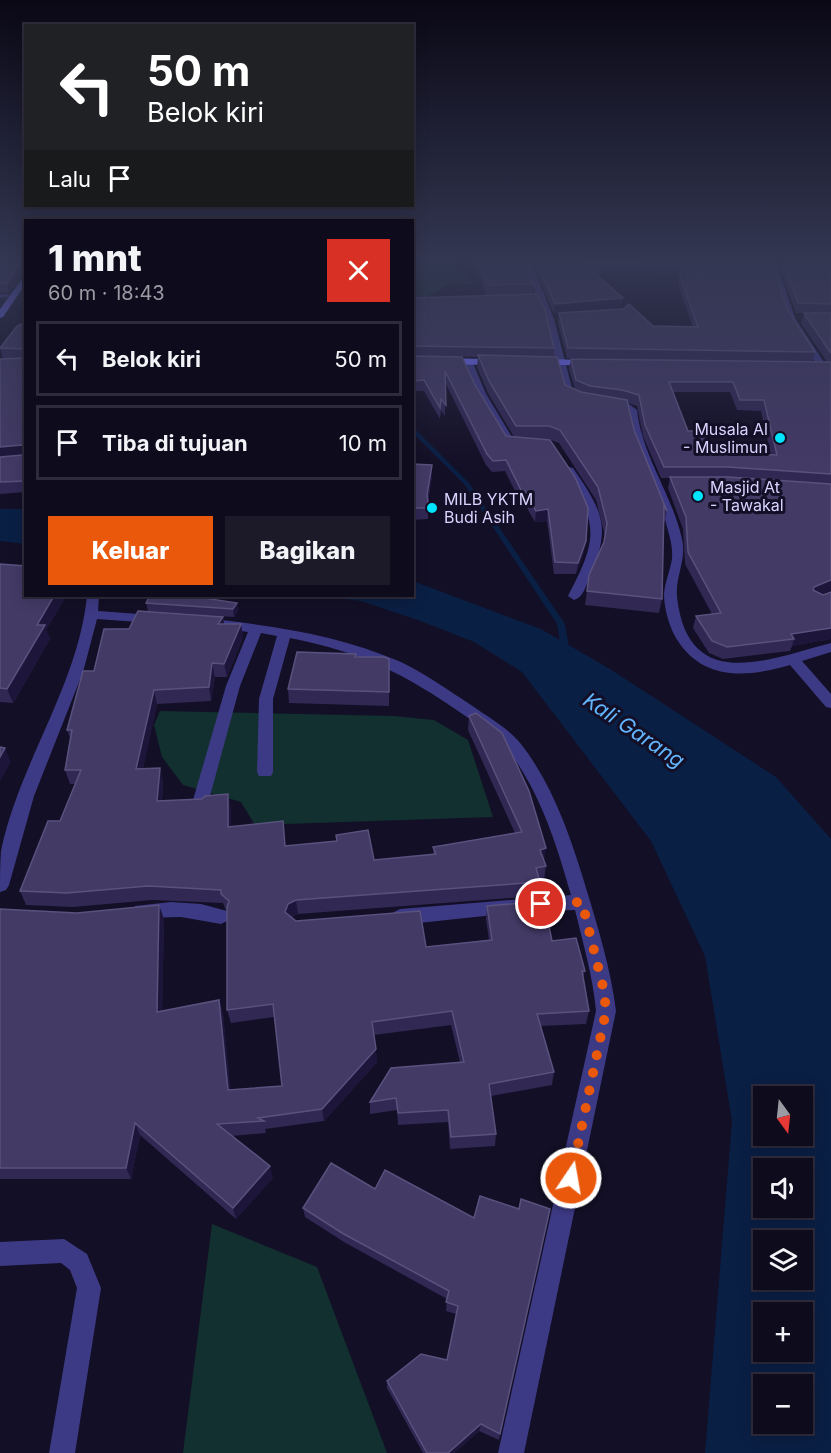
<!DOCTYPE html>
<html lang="id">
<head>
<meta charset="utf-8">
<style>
  :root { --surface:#0e0b1c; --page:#1c1929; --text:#f1f3f6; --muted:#9b9ba3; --line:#2e2b3b; --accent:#ea580c }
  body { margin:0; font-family:Inter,sans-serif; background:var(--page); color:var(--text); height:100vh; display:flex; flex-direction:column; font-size:22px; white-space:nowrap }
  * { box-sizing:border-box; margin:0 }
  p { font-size:20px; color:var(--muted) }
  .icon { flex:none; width:33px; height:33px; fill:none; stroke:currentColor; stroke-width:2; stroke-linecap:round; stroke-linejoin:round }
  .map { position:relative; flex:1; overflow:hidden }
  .details { position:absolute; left:24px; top:219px; width:390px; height:378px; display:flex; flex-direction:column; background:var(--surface); border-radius:0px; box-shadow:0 3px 15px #0003,0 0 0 2px var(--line) }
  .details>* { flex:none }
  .banner { position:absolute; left:24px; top:24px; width:390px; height:183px; border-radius:0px; box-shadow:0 3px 15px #0003,0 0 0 2px var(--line); background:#202124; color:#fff; overflow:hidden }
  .needle { width:39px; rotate:165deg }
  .fabs { position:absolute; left:753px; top:1086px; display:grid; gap:12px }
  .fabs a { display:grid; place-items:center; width:60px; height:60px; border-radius:0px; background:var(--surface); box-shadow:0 3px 15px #0003,0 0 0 2px var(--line); font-size:30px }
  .pin { position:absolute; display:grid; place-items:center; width:51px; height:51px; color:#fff; margin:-26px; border:3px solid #fff; border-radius:50%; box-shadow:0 2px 6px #0007 }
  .me { position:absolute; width:66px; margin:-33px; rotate:12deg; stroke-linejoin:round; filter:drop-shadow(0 0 4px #0008) }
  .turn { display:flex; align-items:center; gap:21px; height:126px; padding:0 24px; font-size:27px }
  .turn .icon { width:78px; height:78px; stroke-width:2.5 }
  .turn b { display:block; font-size:42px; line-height:51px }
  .then { display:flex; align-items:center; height:57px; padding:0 24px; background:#0003; gap:12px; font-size:22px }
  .round { display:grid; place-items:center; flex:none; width:63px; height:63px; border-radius:0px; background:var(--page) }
  .overview { display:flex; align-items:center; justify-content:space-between; height:102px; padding:0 24px }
  h1 { font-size:36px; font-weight:800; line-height:45px }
  .cta { display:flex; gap:12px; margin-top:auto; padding:12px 24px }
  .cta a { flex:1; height:69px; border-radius:0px; background:var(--accent); color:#fff; font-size:24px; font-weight:800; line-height:69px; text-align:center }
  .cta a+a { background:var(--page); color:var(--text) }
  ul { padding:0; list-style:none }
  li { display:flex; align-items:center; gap:18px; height:75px; margin:0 12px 9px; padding:0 12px; border:3px solid var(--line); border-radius:0px }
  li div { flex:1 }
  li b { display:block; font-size:22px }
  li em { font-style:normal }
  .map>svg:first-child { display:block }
</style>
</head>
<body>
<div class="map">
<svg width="831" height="1453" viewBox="0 0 831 1453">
  <rect width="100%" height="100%" fill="#130f26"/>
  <!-- green -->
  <g fill="#12302f">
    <path d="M421,263H454L475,284L448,285L427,297H413L412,265Z"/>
    <path d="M160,711L394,716L434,720L468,740L493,817L255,825L241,802L183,785L162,757L154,725Z"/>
    <path d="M212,1224L317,1267L387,1453H183Z"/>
  </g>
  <!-- water -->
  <g fill="#0a1f44" fill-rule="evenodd">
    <path d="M0,509H25V544L0,541Z"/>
    <path d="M413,581L541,629L610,669L776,777L831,839V1453H705L732,1121L705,956L651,841L522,672L474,642L418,620L361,601L321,596H412ZM764,1096H802V1136H764ZM764,1168H802V1208H764ZM764,1240H802V1280H764ZM764,1312H802V1352H764ZM764,1384H802V1424H764Z"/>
  </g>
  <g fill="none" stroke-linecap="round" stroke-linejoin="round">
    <!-- stream -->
    <path fill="#0a1f44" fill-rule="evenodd" d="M412,426L469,483L565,624L570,653L569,655L566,656L562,653L557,624L465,485L412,432Z"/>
    <!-- lane -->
    <path fill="#3d3a85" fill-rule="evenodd" d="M64,1239L87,1254L101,1288L75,1453H49L77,1288L70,1270L61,1263L0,1266V1242Z"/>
    <!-- street -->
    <g fill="#3d3a85" fill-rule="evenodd">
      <path d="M523,263H531L554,319L573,392L581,397V401H575L563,393L546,319Z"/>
      <path d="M696,263H704L701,280L697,282L693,280Z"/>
      <path d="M770,263L777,265L795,318L827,367L825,369H819L787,318Z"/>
      <path d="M0,294L17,296L0,298Z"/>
      <path d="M467,358L472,361L486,394L515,442L525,444V448L511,447L506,444L476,394L462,361Z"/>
      <path d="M610,401L629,404L637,410C642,456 672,494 682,539C687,559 675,577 677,597C688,695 769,659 831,643V652L802,661L831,694V708L826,707L790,665C746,678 702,681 676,638C669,626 664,608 664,594C665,582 670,571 672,559C673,548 670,537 667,527C658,486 631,454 627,411L607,406V402Z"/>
      <path d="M569,467L573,468C603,512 612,527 589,578C586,586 583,598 574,600L568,596C598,539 599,524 564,470Z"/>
      <path d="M87,596H99L98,611L153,615L160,619L153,623L97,619L83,672L34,796L9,885L6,890L0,892C0,879 0,864 1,851C19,763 78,686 87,596Z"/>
      <path d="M221,620C282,627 344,637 401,662C426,674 448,690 471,705C488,717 507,727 521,744C553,785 571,838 586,888C598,927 611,970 616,1011L524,1453H498L596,1011C593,977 583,943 575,910L521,912L400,925L394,922L391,917L394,912L400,909L571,895C557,846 541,794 510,753C498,737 480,726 464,715C405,674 362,652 290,638L273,699V772L271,776H259L257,772L259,699L277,636L261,633L240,686L207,807L205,811H193L191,807L226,686L248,632L216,627L214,624Z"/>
      <path d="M171,902L201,904L227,911L230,916L227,921L221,924L181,917L141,918L135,916L132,911L135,906Z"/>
    </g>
    <!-- secondary -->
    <g fill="#6f6bff" fill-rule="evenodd">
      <path d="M26,274V283L3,317L0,318V309Z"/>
      <path d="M412,358L498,359L503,362L498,365L412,364Z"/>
      <path d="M540,359L591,360L596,363L591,366L537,364V360Z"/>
    </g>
  </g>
  <!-- wall -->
  <g fill="#312854" fill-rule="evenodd">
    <path d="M0,263H26L9,293L0,292Z"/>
    <path d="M474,263H525L533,284V294L486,295Z"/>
    <path d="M532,263H695L694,273L700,275L704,272L706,263H772L787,309L815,352L812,362H827L801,323L804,313H831V590L821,594L823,595L831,592V639L792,646L790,651L723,659L709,653L693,628L696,616L712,614L685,564L683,529L668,488L670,478H661L643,436L637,406L628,403L634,430L667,511L664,524L662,599L659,613L585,605L589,575L604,543L605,536L596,500L559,443L548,439H534L584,552L576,574H554L547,521L535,522L524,503H521L505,471L492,472L486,465L445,382V416L441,410L440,419L424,391H412V356L475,385L506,436L514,437L488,393L477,367L478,357L412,356V298L554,348V357L565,385L575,389L569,369L571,359L647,360L567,358L558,323L559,313L653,326L693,327L678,285L679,274L595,273L621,308L554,314ZM673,392H730L737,410L761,411L771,455L726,453L712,446L688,431Z"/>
    <path d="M782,263H831V313H796L780,268Z"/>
    <path d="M26,322V492L0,494V359H3L0,348Z"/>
    <path d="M412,464L432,476L428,501V519L412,520Z"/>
    <path d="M0,564L26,596H66L46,630L50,639L13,703L0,702Z"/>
    <path d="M150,596H196L237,603L238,611L234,617L148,611L146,603Z"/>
    <path d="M223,617L224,624L243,637L227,677H215L211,701L157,704L143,768H160L163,782L162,801L231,808V826L285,835V846L374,860L433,855V847L515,833L468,730L469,716L544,862L546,866L544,880L539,881L538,896L298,914L292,917L296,921L426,947L489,940L486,919L487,906L552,941L585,971L583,978L589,1011L586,1024L540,1026L554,1072L552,1085L491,1096L496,1134L495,1146L450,1149L448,1122L398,1125L397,1110L370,1114V1102L460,1062L451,1025L374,1035L377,1062L324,1121L265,1129L266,1133L231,1136L273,1178L236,1219L140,1135L131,1179H0V909L164,919L162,1011L219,1000L223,1014L230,1090L282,1086L274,1017L231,1023L227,1010V910L225,908L223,903L152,900L73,907L26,905L20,891L60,821L75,784H70L65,770L70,738L67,730L94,671L129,629Z"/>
    <path d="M356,657L389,659V706L289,703L288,689Z"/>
    <path d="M375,1189L474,1218L500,1434L499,1440L479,1431L454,1453H423L387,1388V1381L447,1360L456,1314L446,1311L447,1299L344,1242L305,1217L303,1208Z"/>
  </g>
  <!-- shaded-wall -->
  <g fill="#1d163a">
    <path d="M19,263L26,264L9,293L7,284Z"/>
    <path d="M623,298L621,308L554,314L555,304Z"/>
    <path d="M22,445L26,456L0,459V447Z"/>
    <path d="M432,465V476L426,506L427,495Z"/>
    <path d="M548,509L547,521L535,522L536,511Z"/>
    <path d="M586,541L584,552L576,574L578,563Z"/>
    <path d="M831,580V590L810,599L814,587Z"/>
    <path d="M54,596H66L46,630L50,639L13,703L7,689L37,625Z"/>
    <path d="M237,603L238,611L234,617L233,609Z"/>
    <path d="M223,617L225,631L218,624Z"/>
    <path d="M241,624L243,637L227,677L224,664Z"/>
    <path d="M831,628V639L792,646L794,639L791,634Z"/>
    <path d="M212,663L215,677L211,701L209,687Z"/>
    <path d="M154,690L157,704L140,783L136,769Z"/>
    <path d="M5,748L11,762L0,781V757Z"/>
    <path d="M160,768L163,782L161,815L157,801Z"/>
    <path d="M228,794L231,808V841L228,827Z"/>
    <path d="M546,848L544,862L540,850Z"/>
    <path d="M296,900L298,914L290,918L285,912L288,904Z"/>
    <path d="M159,905L164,919L162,1025L157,1012Z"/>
    <path d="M219,1000L223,1014L232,1102L228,1090Z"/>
    <path d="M376,1049L377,1062L324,1121L322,1109Z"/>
    <path d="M135,1123L140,1135L131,1179L126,1168Z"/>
    <path d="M270,1166L273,1178L236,1219L233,1208Z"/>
    <path d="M481,1424L479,1431L454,1453H448Z"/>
  </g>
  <!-- building -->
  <g fill="#433a66" stroke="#5a527e" stroke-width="1.5" fill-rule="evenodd">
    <path d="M0,263H19L7,284L0,283Z"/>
    <path d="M478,263H525L533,284L487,285Z"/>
    <path d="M537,263H695L694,273L700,275L705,271L706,263H772L787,309L815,352L568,348L559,313L623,309L629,304L653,326L698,327L680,276L681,265L585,264L623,298L555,304Z"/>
    <path d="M784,263H831V304L798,303Z"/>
    <path d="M537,294L545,310L554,348L412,346V298Z"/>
    <path d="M804,313H831V353L830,352Z"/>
    <path d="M26,322V481L0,482V457L23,455L25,447L22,445L0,447V359L25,358L23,349L0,348L17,326Z"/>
    <path d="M478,355L557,357L565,385L581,392L627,400L634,430L667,511L664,506L662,599L587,591L589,575L604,542L607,523L598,487L560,430L549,426H516L489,381Z"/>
    <path d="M412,356L462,357L475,385L506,436L550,440L575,477L588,508L586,541L578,563L555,562L548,509L536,511L525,491L522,492L506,460L493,461L487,454L445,371L446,405L441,399L440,408L424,380L412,381Z"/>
    <path d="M571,359L831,362V474L728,467H664L645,425L639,395L622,390L590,386L576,380ZM669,382H733L740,400H764L777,455L726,453L724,446H712L700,431H688Z"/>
    <path d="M412,464L432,465L427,495L429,508H412Z"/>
    <path d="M670,477H728L831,484V580L814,587L813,590L823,595L831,592V628L791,634L794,639L727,647L712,641L696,616L721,613L688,552L686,517Z"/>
    <path d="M0,564L26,566V596H54L37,625H45L7,689L0,688Z"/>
    <path d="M150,596H191L237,603L233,609L146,603Z"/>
    <path d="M138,611L223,617L218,624H241L224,664L212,663L209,687L154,690L136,769L160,768L157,801L202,799L205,796L228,794V827L283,821L285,846L337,841L336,835L368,830L374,860L436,854L433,847L522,832L469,716L476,713L502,733L529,791L546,848L540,850L546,866L536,868L540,882L296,900L288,904L285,912L296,921L420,911L426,947L492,940L487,906L544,901L552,941L576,938L585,971H582L589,1011L537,1014L554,1072L489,1084L496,1134L451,1137L448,1110L398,1113L396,1098L370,1102L391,1068L464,1062L452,1011L372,1022L376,1049L322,1109L258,1118L264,1121L217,1124L270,1166L233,1208L135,1123L126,1168H0V909L77,913L159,905L157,1012L219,1000L228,1090L282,1086L273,1004L227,1010V907L229,901L221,894V890L148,886L67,893L20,891L48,821H60L81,770H65L72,730H67L83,671H94L104,629H129Z"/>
    <path d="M297,652L356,654L355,657H384L389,659V692L288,689Z"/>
    <path d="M0,747L5,748L0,757Z"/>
    <path d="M331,1163L375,1189L385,1170L474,1218L480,1196L519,1209L521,1199L550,1209L500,1434L481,1424L448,1453H427L387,1381L421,1354L447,1360L458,1306L446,1302L449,1291L342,1233L303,1208Z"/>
  </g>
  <!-- sky -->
  <linearGradient id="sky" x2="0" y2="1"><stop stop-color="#0a0815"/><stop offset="0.56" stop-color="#333752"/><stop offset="1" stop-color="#333752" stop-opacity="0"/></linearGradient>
  <rect width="831" height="466" fill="url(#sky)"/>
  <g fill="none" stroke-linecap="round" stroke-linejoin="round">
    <!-- route -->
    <path stroke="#ea580c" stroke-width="10" stroke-dasharray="0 18" d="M541,904L582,902L604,991L606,1011L571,1178"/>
  </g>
  <!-- markers -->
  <g fill="#00e5ff" stroke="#130f26" stroke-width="2">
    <circle cx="780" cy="438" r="6"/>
    <circle cx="698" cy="496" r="6"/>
    <circle cx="432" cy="508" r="6"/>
  </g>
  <g text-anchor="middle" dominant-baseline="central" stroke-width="6" stroke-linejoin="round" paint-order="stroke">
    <!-- far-poi labels -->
    <g font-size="16" fill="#d9d4ff" stroke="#130f26" text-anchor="start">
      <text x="768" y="429" text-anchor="end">Musala Al<tspan x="768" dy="18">- Muslimun</tspan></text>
      <text x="710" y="487">Masjid At<tspan x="710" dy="18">- Tawakal</tspan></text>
      <text x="444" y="499">MILB YKTM<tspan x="444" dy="18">Budi Asih</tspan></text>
    </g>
    <!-- water labels -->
    <g font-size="21" font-style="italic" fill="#62b6ff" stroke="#130f26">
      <text transform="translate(634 730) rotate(34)">Kali Garang</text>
    </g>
  </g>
</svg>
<div class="fabs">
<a><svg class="needle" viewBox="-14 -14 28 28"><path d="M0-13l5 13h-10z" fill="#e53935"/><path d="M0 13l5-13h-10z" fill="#9b9ba3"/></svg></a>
<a><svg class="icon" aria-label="sound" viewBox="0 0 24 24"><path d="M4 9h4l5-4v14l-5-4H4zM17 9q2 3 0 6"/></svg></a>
<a><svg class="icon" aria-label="layers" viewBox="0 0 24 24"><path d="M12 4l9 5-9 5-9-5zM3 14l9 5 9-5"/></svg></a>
<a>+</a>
<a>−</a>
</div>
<div class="pin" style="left:541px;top:904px;background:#d93025"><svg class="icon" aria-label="arrive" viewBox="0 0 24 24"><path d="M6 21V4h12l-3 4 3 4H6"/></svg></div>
<svg class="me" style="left:571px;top:1178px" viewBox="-20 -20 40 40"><circle r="17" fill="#ea580c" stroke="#fff" stroke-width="3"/><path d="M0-11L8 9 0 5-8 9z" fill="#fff"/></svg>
<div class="banner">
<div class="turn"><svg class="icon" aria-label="left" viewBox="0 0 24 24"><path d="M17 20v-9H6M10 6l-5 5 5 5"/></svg><div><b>50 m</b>Belok kiri</div></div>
<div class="then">Lalu<svg class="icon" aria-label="arrive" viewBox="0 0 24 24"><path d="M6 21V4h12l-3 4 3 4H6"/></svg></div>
</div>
<section class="details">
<div class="overview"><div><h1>1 mnt</h1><p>60 m · 18:43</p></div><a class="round" style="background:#d93025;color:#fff"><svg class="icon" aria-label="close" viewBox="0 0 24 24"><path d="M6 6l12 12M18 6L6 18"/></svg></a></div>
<ul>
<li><svg class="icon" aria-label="left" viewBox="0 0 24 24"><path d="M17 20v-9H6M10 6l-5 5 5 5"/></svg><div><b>Belok kiri</b></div><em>50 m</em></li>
<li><svg class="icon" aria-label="arrive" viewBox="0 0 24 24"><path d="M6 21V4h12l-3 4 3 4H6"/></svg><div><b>Tiba di tujuan</b></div><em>10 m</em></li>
</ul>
<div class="cta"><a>Keluar</a><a>Bagikan</a></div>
</section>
</div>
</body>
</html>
